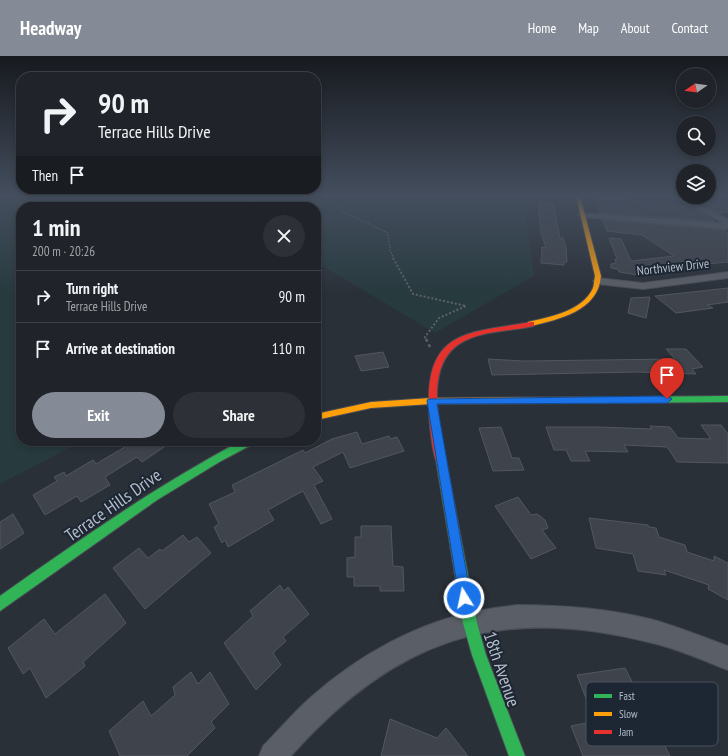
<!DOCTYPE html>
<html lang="en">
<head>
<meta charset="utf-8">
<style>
  :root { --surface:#20242a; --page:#2d3036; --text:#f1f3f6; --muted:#a2a4a8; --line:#3d4147; --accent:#848b96 }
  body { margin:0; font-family:"PT Sans Narrow",sans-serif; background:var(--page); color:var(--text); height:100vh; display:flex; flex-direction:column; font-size:15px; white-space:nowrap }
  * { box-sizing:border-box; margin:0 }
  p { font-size:13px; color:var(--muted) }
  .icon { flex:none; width:22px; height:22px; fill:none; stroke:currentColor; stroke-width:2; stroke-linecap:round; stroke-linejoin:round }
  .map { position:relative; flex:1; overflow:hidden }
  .drawer { position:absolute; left:16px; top:146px; width:305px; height:244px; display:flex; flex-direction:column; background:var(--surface); border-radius:16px; box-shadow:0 2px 6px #0003,0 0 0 1px var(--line) }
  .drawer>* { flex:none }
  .guide { position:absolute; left:16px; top:16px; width:305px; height:122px; border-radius:16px; box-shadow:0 2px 6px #0003,0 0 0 1px var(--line); background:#20242a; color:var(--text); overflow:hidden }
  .needle { width:26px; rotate:257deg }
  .controls { position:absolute; left:676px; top:12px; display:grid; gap:8px }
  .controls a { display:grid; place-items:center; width:40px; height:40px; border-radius:50%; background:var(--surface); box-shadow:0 2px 6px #0003,0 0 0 1px var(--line); font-size:20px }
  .pin { position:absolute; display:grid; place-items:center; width:34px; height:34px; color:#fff; margin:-41px -17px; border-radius:50% 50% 50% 0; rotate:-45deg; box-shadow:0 0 4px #0007 }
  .pin .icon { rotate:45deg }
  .me { position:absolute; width:44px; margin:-22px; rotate:350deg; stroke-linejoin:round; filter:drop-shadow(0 0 3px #0008) }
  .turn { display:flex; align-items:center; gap:14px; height:84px; padding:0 16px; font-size:18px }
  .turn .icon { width:52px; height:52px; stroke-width:2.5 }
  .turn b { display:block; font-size:28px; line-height:34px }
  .then { display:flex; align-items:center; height:38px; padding:0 16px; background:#0003; gap:8px; font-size:15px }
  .round { display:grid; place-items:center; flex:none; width:42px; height:42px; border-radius:21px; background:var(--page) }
  .headline { display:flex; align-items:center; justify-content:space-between; height:68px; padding:0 16px }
  h1 { font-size:24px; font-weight:800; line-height:30px }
  .action { display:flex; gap:8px; margin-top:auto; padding:8px 16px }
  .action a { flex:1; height:46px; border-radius:24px; background:var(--accent); color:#fff; font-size:16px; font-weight:800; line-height:46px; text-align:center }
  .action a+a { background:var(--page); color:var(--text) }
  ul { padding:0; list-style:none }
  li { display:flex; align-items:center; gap:12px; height:52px; padding:0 16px; border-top:1px solid var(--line) }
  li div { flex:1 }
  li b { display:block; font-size:15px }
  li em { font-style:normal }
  header { display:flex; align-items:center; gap:24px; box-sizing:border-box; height:56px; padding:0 20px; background:var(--accent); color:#fff }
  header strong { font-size:19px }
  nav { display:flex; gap:22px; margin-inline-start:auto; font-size:14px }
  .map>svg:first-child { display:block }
</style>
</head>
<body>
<header>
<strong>Headway</strong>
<nav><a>Home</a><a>Map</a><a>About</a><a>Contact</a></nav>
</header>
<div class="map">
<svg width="728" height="700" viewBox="0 0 728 700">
  <rect width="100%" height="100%" fill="#2a3038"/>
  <!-- green -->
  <path fill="#273a3e" d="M0,140H527L525,154L534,220L435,277L316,206V151H21V385H83L0,428Z"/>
  <!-- building -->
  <g fill="#3f444c" stroke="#52575f">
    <path d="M595,141L672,148L676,150L686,149L714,165L600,157Z"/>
    <path d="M728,145V156L719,157L700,148Z"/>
    <path d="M538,146L553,147L560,182H563L566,192L567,206H564V209L541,207L542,191L546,192L541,177Z"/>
    <path d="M603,164L725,174L728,177V206L685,210L687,212L651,217L636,215L638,219L619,216L618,213L611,212V208L616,207L615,203H617L609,182L621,183L631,205L674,200L642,179L607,175Z"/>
    <path d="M728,232V246L707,249L713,252L676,257L655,240Z"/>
    <path d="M650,241L646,262L628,257L631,242Z"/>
    <path d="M666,293H686L703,311L692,313L696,318L636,316L492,319L488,303L523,305L675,303Z"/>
    <path d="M383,296L389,311L361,315L355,300Z"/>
    <path d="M701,369H721L728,378V407L677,406L667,391L624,389L628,396L585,395L590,405H571L566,394H554L546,371H598L652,373L650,370L670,371L678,382L711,383Z"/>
    <path d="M501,371L512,402H519L524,414L493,415L479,372Z"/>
    <path d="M357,376L362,388L389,380L390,383L397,381L404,395L350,412L343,396L313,411L323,425L314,429L332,463L321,468L303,435L268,454L274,464L228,491L225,484L222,487L214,471L219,468L209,448L235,436L232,429L303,394L305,397L332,383Z"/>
    <path d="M135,385H173L142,406L137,401L105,421L110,429L81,446L77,440L45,459L33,439L57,425L54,421L64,416L66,420L93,404L96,408Z"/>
    <path d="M518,441L531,459L537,458L545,464L548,472L542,474L556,492L531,503L495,450Z"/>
    <path d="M13,458L24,477L0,493V466Z"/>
    <path d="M589,462L648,469L649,471L656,472L659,481L685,489L687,496L714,505V500L728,507V544L708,533L709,529L664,514L666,519L638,515L633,498L596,492Z"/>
    <path d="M361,470H391L393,510L403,511L404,535H380V530H354V521H347V502L355,501V481H361Z"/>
    <path d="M183,479L189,486L197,481L211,497L145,553L113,512L139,492L148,502L160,493L162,495Z"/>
    <path d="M280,529L284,535L288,531L309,558L283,581L286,585L273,597L281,609L256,634L224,587L253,560L250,555Z"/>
    <path d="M105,538L126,567L83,606L85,610L46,642L30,612L23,618L8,592L44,563L55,578Z"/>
    <path d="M625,612L670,700H583L571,670L591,666L587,655H591L577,619Z"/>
    <path d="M191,616L198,628L210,616L229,648L211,666L215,672L187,700H120L109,675L143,645L151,660L175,639L173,631Z"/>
    <path d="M390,663L437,682L446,672L468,700H381Z"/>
  </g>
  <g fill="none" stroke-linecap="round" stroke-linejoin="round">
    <defs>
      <g id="street">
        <path d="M671,140H681L728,163V173L582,161L578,159L582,157L724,167Z"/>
        <path d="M728,216V222L643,233L598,228L593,225L598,222L643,227Z"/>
        <path d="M517,549C562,549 606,552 650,563C677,570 702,581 728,590V614C702,604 676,592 648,586C497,548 394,584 291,700H259L263,690C279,674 293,657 310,642C356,601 417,566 478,555C491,552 504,551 517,549Z"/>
      </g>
      <g id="fast">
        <path d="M728,340V346L616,347L612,344L616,341Z"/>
        <path d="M241,385H255L253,388L221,405L157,444L0,555V540C78,485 156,430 241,385Z"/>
        <path d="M441,400L445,401L446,404L477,567L486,599L525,700H509L472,599L463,567L436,404L437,401Z"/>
      </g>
      <g id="slow">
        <path d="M576,140H580L601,220C598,255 560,263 531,270H528V266C550,261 583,255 593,232C594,229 594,224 595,220Z"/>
        <path d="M616,341L620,344L616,347L431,348L371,352L316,364V358L371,346L431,342Z"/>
      </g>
      <path id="jam" d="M531,266H534V270C513,275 491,274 471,282C421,300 439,365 446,404L445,407L441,408L437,407C432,396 429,365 429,352C426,273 469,277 531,266Z"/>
    </defs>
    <!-- street casing -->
    <use href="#street" stroke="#484c55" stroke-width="2"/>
    <!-- fast casing -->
    <use href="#fast" stroke="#484c55" stroke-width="2"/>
    <!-- slow casing -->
    <use href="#slow" stroke="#484c55" stroke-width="2"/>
    <!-- jam casing -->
    <use href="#jam" stroke="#484c55" stroke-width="2"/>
    <!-- path-far2 -->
    <path stroke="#5c6268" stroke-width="1.5" stroke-dasharray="1.5 1.5" stroke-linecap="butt" d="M322,140L337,149L343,156L388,177L390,194L394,203"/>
    <!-- path-far1 -->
    <path stroke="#5c6268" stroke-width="2" stroke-dasharray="2 2" stroke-linecap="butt" d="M393,202L413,238L466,250L439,262L425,281L427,284"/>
    <!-- path -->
    <path stroke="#5c6268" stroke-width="2.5" stroke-dasharray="3 3" stroke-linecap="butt" d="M426,283L430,291"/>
    <!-- street -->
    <use href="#street" fill="#5a5e66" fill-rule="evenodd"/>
    <!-- fast -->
    <use href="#fast" fill="#30b455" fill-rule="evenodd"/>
    <!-- slow -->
    <use href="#slow" fill="#ff9f0a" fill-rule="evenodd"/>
    <!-- jam -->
    <use href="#jam" fill="#e5322d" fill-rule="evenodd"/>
  </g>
  <!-- sky -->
  <linearGradient id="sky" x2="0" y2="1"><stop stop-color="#171a1f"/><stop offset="0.59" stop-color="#444e5e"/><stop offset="1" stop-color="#444e5e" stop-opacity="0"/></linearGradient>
  <rect width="728" height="238" fill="url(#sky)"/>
  <!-- route -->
  <path fill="#1a73e8" stroke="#114b97" d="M667,340L672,343L667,347L437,348L471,542L469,547L464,549L460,547L427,345L428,343Z"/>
  <g text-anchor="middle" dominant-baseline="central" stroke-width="4" stroke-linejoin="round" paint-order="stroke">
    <!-- far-street labels -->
    <g font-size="13" fill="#b4bcc9" stroke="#1d2633">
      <text transform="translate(673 211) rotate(-6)">Northview Drive</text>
    </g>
    <!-- near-street labels -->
    <g font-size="18" fill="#b4bcc9" stroke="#1d2633">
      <text transform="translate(113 449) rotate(-35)">Terrace Hills Drive</text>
      <text transform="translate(502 613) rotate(71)">18th Avenue</text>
    </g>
  </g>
  <!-- legend -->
  <rect x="586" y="626" width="132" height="64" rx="6" fill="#1d2633" stroke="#4a5360" stroke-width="1"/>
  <rect x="594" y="638" width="18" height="4" fill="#30b455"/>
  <rect x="594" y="656" width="18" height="4" fill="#ff9f0a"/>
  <rect x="594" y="674" width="18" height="4" fill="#e5322d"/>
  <g font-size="11" fill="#b4bcc9">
    <text x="619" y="644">Fast</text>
    <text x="619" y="662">Slow</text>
    <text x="619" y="680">Jam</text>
  </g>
</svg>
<div class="controls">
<a><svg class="needle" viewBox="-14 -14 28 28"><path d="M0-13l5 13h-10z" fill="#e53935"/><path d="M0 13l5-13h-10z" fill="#a2a4a8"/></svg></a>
<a><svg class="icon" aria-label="search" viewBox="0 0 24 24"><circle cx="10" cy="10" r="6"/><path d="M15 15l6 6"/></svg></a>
<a><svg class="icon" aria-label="layers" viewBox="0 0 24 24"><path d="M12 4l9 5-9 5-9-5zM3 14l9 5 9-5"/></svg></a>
</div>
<div class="pin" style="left:667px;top:343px;background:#d93025"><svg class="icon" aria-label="arrive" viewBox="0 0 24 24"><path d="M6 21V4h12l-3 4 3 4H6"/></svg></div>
<svg class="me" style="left:464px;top:542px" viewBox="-20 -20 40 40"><circle r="17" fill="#1a73e8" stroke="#fff" stroke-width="3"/><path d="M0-11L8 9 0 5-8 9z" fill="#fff"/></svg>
<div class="guide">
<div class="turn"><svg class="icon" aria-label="right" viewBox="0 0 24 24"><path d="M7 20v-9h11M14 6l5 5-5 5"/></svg><div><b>90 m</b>Terrace Hills Drive</div></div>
<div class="then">Then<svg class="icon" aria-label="arrive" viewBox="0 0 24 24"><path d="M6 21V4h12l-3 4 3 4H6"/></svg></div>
</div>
<section class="drawer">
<div class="headline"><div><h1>1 min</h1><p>200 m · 20:26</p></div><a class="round"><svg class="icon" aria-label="close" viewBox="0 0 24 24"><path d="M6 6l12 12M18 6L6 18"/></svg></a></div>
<ul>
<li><svg class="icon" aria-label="right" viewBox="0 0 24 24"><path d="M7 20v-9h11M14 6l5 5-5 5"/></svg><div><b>Turn right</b><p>Terrace Hills Drive</p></div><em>90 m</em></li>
<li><svg class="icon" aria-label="arrive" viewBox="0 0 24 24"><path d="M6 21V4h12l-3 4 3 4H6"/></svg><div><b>Arrive at destination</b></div><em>110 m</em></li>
</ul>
<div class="action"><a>Exit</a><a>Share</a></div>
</section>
</div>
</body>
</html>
